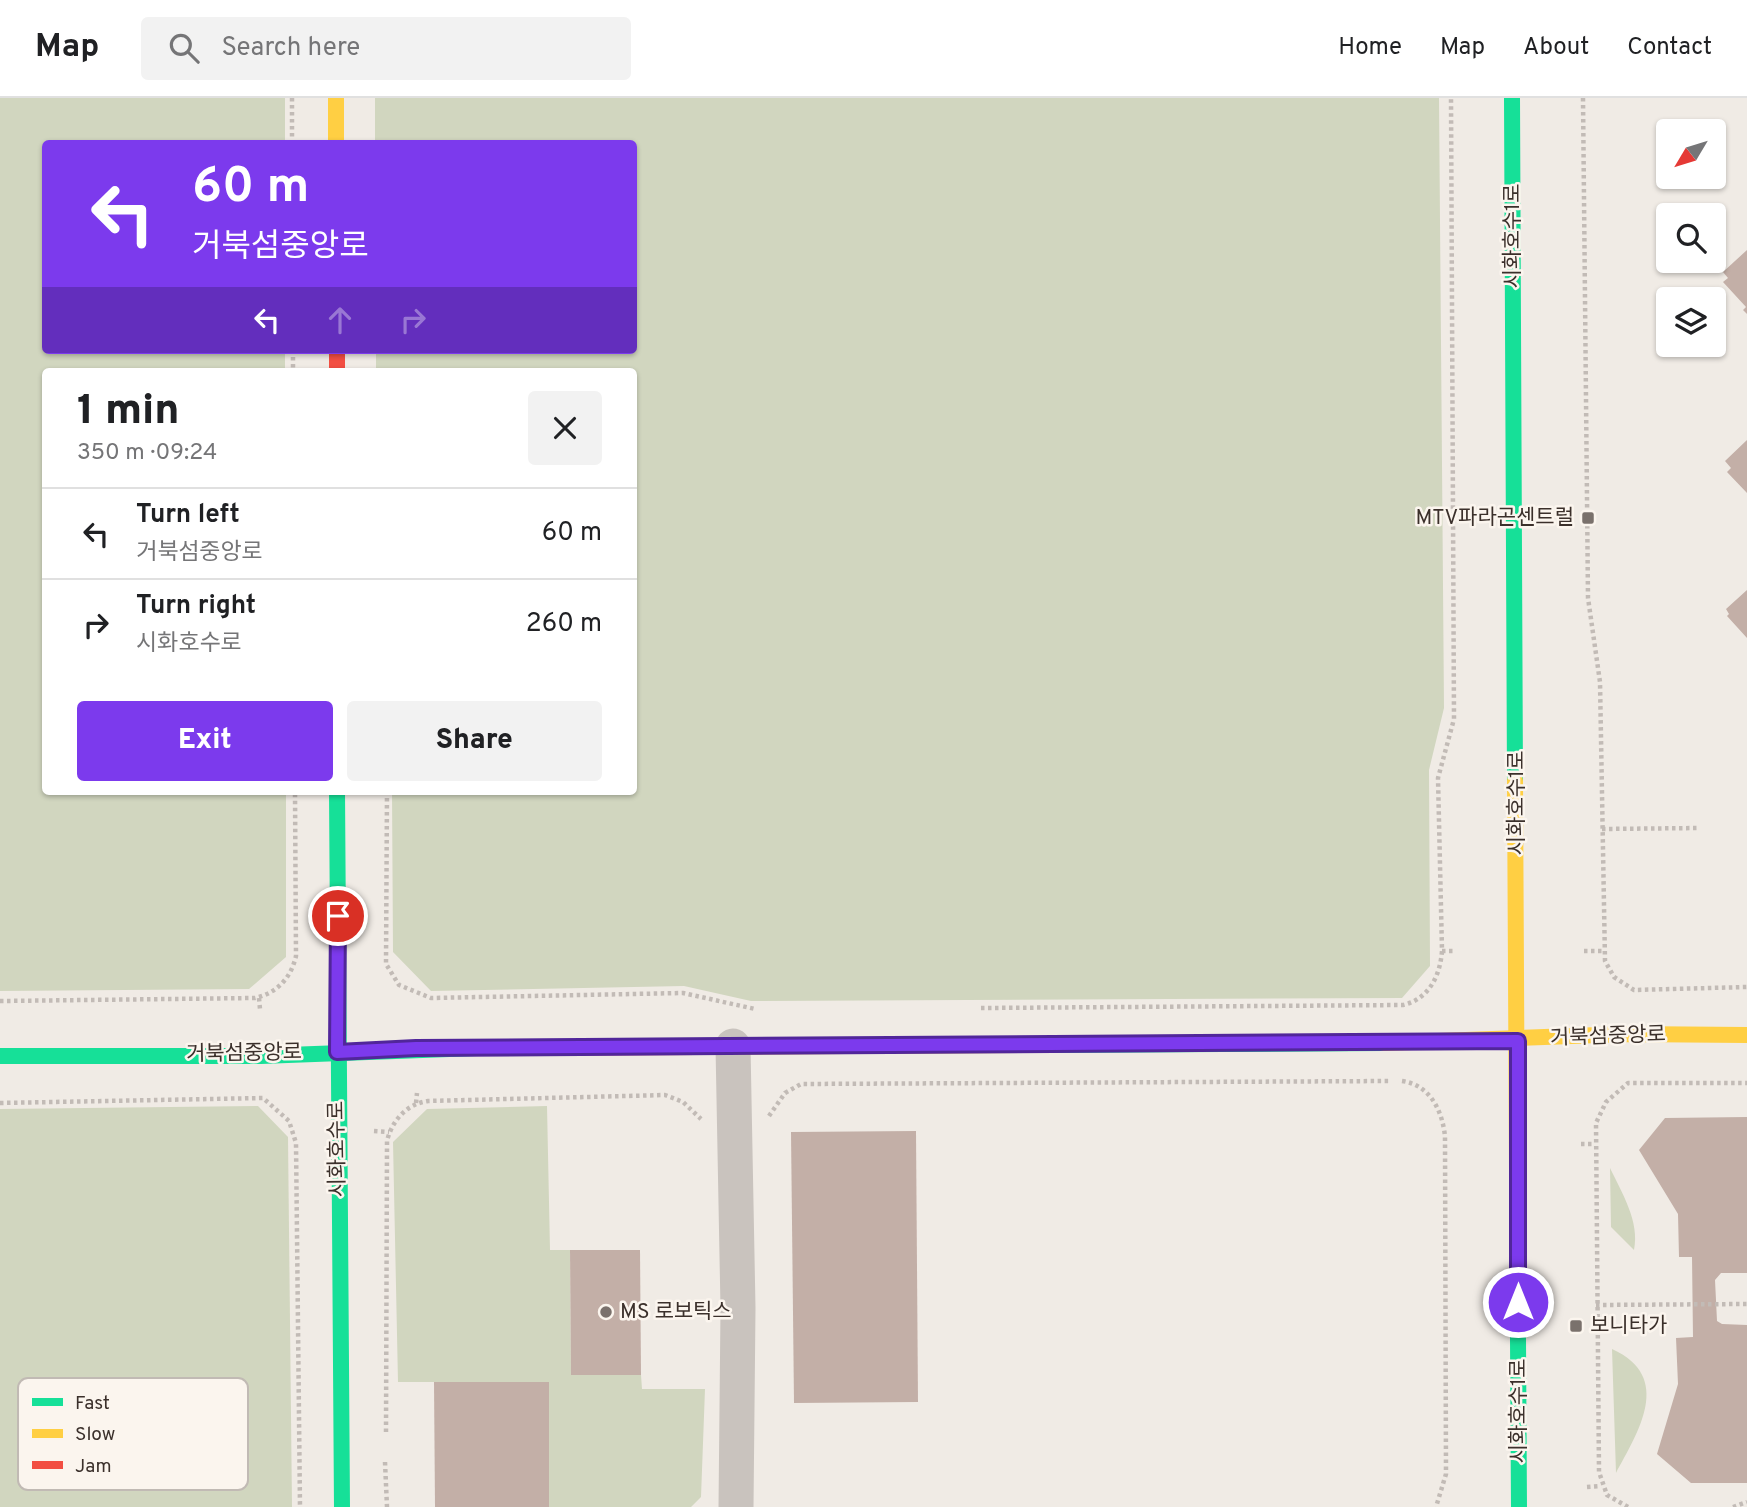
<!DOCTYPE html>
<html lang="en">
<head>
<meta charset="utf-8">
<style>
  :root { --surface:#fff; --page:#f2f2f2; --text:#202124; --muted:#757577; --line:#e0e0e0; --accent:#7c3aed }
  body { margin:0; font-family:Overpass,"Noto Sans KR",sans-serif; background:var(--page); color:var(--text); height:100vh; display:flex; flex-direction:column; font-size:26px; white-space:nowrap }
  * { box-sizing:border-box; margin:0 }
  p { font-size:23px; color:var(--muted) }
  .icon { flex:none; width:38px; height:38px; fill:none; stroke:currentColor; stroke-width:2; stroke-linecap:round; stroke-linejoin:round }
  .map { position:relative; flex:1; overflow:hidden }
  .side { position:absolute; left:42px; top:270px; width:595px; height:427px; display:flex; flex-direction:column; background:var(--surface); border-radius:7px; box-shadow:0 2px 5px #0004 }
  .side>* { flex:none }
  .banner { position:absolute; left:42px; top:42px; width:595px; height:214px; border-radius:7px; box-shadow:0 2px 5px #0004; background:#7c3aed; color:#fff; overflow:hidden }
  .needle { width:46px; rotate:232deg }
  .tools { position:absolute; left:1656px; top:21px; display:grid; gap:14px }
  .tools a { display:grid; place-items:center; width:70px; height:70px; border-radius:7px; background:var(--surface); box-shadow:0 2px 5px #0004; font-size:35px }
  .pin { position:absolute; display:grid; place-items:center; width:60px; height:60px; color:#fff; margin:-30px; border:4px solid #fff; border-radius:50%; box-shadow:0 2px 7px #0007 }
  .me { position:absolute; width:77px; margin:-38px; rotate:0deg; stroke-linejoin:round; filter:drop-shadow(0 0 5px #0008) }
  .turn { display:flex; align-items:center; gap:24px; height:147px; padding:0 35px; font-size:32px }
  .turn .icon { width:91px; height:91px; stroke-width:2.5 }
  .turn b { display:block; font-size:49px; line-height:60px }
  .lanes { display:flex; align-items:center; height:66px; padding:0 35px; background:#0003; justify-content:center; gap:35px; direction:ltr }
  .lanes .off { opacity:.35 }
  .round { display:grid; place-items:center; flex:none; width:74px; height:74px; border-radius:7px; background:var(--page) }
  .overview { display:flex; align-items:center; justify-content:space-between; height:119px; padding:0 35px }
  h1 { font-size:42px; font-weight:800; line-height:52px }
  .primary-button { display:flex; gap:14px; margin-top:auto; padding:14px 35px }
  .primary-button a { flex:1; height:80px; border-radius:7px; background:var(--accent); color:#fff; font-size:28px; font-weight:800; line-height:80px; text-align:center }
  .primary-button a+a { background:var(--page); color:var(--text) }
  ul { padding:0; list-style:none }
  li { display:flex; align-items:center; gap:21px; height:91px; padding:0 35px; border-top:2px solid var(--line) }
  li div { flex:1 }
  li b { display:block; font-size:26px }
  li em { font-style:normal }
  header { display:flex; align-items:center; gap:42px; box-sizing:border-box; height:98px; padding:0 35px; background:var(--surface); border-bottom:2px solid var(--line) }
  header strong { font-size:33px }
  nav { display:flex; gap:38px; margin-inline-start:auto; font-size:24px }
  .search { width:490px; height:63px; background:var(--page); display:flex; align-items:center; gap:18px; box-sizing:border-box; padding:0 24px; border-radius:7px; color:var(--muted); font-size:26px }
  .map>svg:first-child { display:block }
</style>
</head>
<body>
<header>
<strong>Map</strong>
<div class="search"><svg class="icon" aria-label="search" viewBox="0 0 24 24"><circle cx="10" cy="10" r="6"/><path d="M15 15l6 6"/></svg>Search here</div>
<nav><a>Home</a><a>Map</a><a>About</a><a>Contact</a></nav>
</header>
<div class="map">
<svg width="1747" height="1409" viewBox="0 0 1747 1409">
  <rect width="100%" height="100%" fill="#f0ebe5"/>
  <!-- green -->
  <g fill="#d1d6bf">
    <path d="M0,0H285V45L46,46V252H285V273H46V693H286V859L249,891L0,893Z"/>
    <path d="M375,0H1439L1444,610L1429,672L1430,868L1402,900L751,903L684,888L431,893L393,854L392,693H634V273H376V252H634V46L375,45Z"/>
    <path d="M258,1008L288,1039L292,1409H0V1011Z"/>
    <path d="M547,1008L550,1152H570L571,1277H641L642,1291H705L701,1399L691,1409H549L548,1284H398L393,1044L427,1011Z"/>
    <path d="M1610,1070C1622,1095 1640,1124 1634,1152L1611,1129Z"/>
    <path d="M1612,1251C1674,1279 1638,1334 1616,1375Z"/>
  </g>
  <!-- building -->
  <g fill="#c3afa7">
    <path d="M1747,152V216L1743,212L1746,209L1723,184L1728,180L1723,174Z"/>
    <path d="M1747,342V395L1727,374L1731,370L1725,363Z"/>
    <path d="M1747,492V540L1727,518L1729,516L1726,511Z"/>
    <path d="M1747,1019V1175H1721L1715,1182L1717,1223L1722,1226L1747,1227V1385H1691L1657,1356L1678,1286L1676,1240L1693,1239L1692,1159H1679L1678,1116L1639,1052L1665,1020Z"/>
    <path d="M916,1033L918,1304L794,1305L791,1034Z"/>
    <path d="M570,1152H640L641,1277H571Z"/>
    <path d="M434,1284H549V1409H435Z"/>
  </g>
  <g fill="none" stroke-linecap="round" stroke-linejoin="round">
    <!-- path -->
    <g stroke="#c2bbb6" stroke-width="4.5" stroke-dasharray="3.5 3.5" stroke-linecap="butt">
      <path d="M292,0V46"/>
      <path d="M1583,0L1588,500L1600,584L1605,863L1614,879L1634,892L1747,889"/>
      <path d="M293,252V273"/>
      <path d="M387,693L386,866L399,887L431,900L683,895L755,911"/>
      <path d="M1602,731L1700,730"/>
      <path d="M1442,853H1453"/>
      <path d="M1584,853H1604"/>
      <path d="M259,900L260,911"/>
      <path d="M0,903L255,900C277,895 291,880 296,858L295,693"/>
      <path d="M981,910L1403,907C1429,901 1440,878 1442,853L1438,680L1454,621L1451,0"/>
      <path d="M1402,983C1430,987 1442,1012 1445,1038L1446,1376L1436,1409"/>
      <path d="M0,1005L263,1000L289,1023L296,1045L300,1409"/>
      <path d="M416,1005L417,995"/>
      <path d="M769,1018L785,995L801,986L1390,983"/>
      <path d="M374,1033L389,1034"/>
      <path d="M1581,1046H1594"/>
      <path d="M1596,1207L1747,1206"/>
      <path d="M386,1334L387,1043C392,1023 406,1006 428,1003L665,997L683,1004L701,1021"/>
      <path d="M385,1364L387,1409"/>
      <path d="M1587,1389L1601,1388"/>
      <path d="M1628,1409L1607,1397L1599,1374L1596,1025L1606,1004L1628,985H1747"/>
      <path d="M1733,1409L1747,1404"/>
    </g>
    <!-- street -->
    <path stroke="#c9c3be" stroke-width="35" d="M733,948L738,1210L736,1409"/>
    <!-- fast -->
    <g stroke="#16e098" stroke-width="16">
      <path d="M1512,0L1515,683"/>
      <path d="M337,693L342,1409"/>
      <path d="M1028,947L1384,945"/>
      <path d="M0,958H261L476,950"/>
      <path d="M1517,1071L1519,1409"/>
    </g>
    <!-- slow -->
    <g stroke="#ffcf43" stroke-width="16">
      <path d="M336,0V46"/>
      <path d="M1515,683L1517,1071"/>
      <path d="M1384,945L1626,936L1747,937"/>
      <path d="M699,949L1028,947"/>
    </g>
    <!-- jam -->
    <g stroke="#f24e42" stroke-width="16">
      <path d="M337,252V273"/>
      <path d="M476,950L699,949"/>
    </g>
  </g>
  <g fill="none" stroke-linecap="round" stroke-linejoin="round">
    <defs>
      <path id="route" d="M338,818L337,954L416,950L1518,943V1204"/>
    </defs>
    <!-- route casing -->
    <use href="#route" stroke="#51269a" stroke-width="18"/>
    <!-- route -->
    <use href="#route" stroke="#7c3aed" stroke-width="12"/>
  </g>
  <!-- markers -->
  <g fill="#7a716c" stroke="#fbf5ee" stroke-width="2.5">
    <rect x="1581" y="413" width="14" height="14" rx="3.5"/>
    <circle cx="606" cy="1214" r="7"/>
    <rect x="1569" y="1221" width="14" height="14" rx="3.5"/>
  </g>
  <g text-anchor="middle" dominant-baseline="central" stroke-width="5" stroke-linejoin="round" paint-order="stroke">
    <!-- street labels -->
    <g font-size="21" fill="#3b302b" stroke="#fbf5ee">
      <text transform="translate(1513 138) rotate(-90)">시화호수1로</text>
      <text transform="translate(1517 705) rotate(-90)">시화호수1로</text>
      <text transform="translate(1608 939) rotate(-2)">거북섬중앙로</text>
      <text transform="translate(244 956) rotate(-1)">거북섬중앙로</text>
      <text transform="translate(338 1051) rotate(-91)">시화호수로</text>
      <text transform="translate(1519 1313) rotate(-90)">시화호수1로</text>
    </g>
    <!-- poi labels -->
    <g font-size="21" fill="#3b302b" stroke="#fbf5ee" text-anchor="start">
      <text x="1574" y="420" text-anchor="end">MTV파라곤센트럴</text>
      <text x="620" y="1214">MS 로보틱스</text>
      <text x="1590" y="1228">보니타가</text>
    </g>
  </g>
  <!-- legend -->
  <rect x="18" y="1280" width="230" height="112" rx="10" fill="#fbf5ee" stroke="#c1bab4" stroke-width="2"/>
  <rect x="32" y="1300" width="31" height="8" fill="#16e098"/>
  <rect x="32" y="1331" width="31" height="9" fill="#ffcf43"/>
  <rect x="32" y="1363" width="31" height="8" fill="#f24e42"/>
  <g font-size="19" fill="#3b302b">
    <text x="75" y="1311">Fast</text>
    <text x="75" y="1342">Slow</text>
    <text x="75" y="1374">Jam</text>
  </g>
</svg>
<div class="tools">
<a><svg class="needle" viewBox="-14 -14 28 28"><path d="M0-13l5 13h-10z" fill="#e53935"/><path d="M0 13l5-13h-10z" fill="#757577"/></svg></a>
<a><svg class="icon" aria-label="search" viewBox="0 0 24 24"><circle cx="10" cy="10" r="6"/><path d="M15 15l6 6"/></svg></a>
<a><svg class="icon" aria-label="layers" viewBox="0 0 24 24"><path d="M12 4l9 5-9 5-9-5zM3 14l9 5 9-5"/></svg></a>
</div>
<div class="pin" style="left:338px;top:818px;background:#d93025"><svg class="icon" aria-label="arrive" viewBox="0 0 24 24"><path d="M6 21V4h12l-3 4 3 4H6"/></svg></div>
<svg class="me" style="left:1518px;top:1204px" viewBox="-20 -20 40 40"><circle r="17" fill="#7c3aed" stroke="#fff" stroke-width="3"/><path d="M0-11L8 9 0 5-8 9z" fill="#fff"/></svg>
<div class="banner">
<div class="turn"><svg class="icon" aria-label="left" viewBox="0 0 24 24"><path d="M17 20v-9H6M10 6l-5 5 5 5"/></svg><div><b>60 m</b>거북섬중앙로</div></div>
<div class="lanes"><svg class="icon" aria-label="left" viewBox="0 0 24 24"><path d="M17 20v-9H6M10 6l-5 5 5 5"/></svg><svg class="icon off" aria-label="ahead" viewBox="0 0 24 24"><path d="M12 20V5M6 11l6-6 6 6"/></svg><svg class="icon off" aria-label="right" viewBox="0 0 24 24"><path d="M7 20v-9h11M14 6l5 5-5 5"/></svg></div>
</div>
<section class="side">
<div class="overview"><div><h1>1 min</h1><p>350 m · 09:24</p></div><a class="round"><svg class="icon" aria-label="close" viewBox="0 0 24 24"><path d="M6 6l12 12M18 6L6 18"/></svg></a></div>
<ul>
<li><svg class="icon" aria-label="left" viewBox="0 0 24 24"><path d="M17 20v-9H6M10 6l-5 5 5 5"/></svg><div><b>Turn left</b><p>거북섬중앙로</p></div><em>60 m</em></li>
<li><svg class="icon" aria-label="right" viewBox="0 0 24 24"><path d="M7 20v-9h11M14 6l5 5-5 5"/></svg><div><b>Turn right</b><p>시화호수로</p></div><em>260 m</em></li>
</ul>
<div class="primary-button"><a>Exit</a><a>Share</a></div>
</section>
</div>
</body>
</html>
